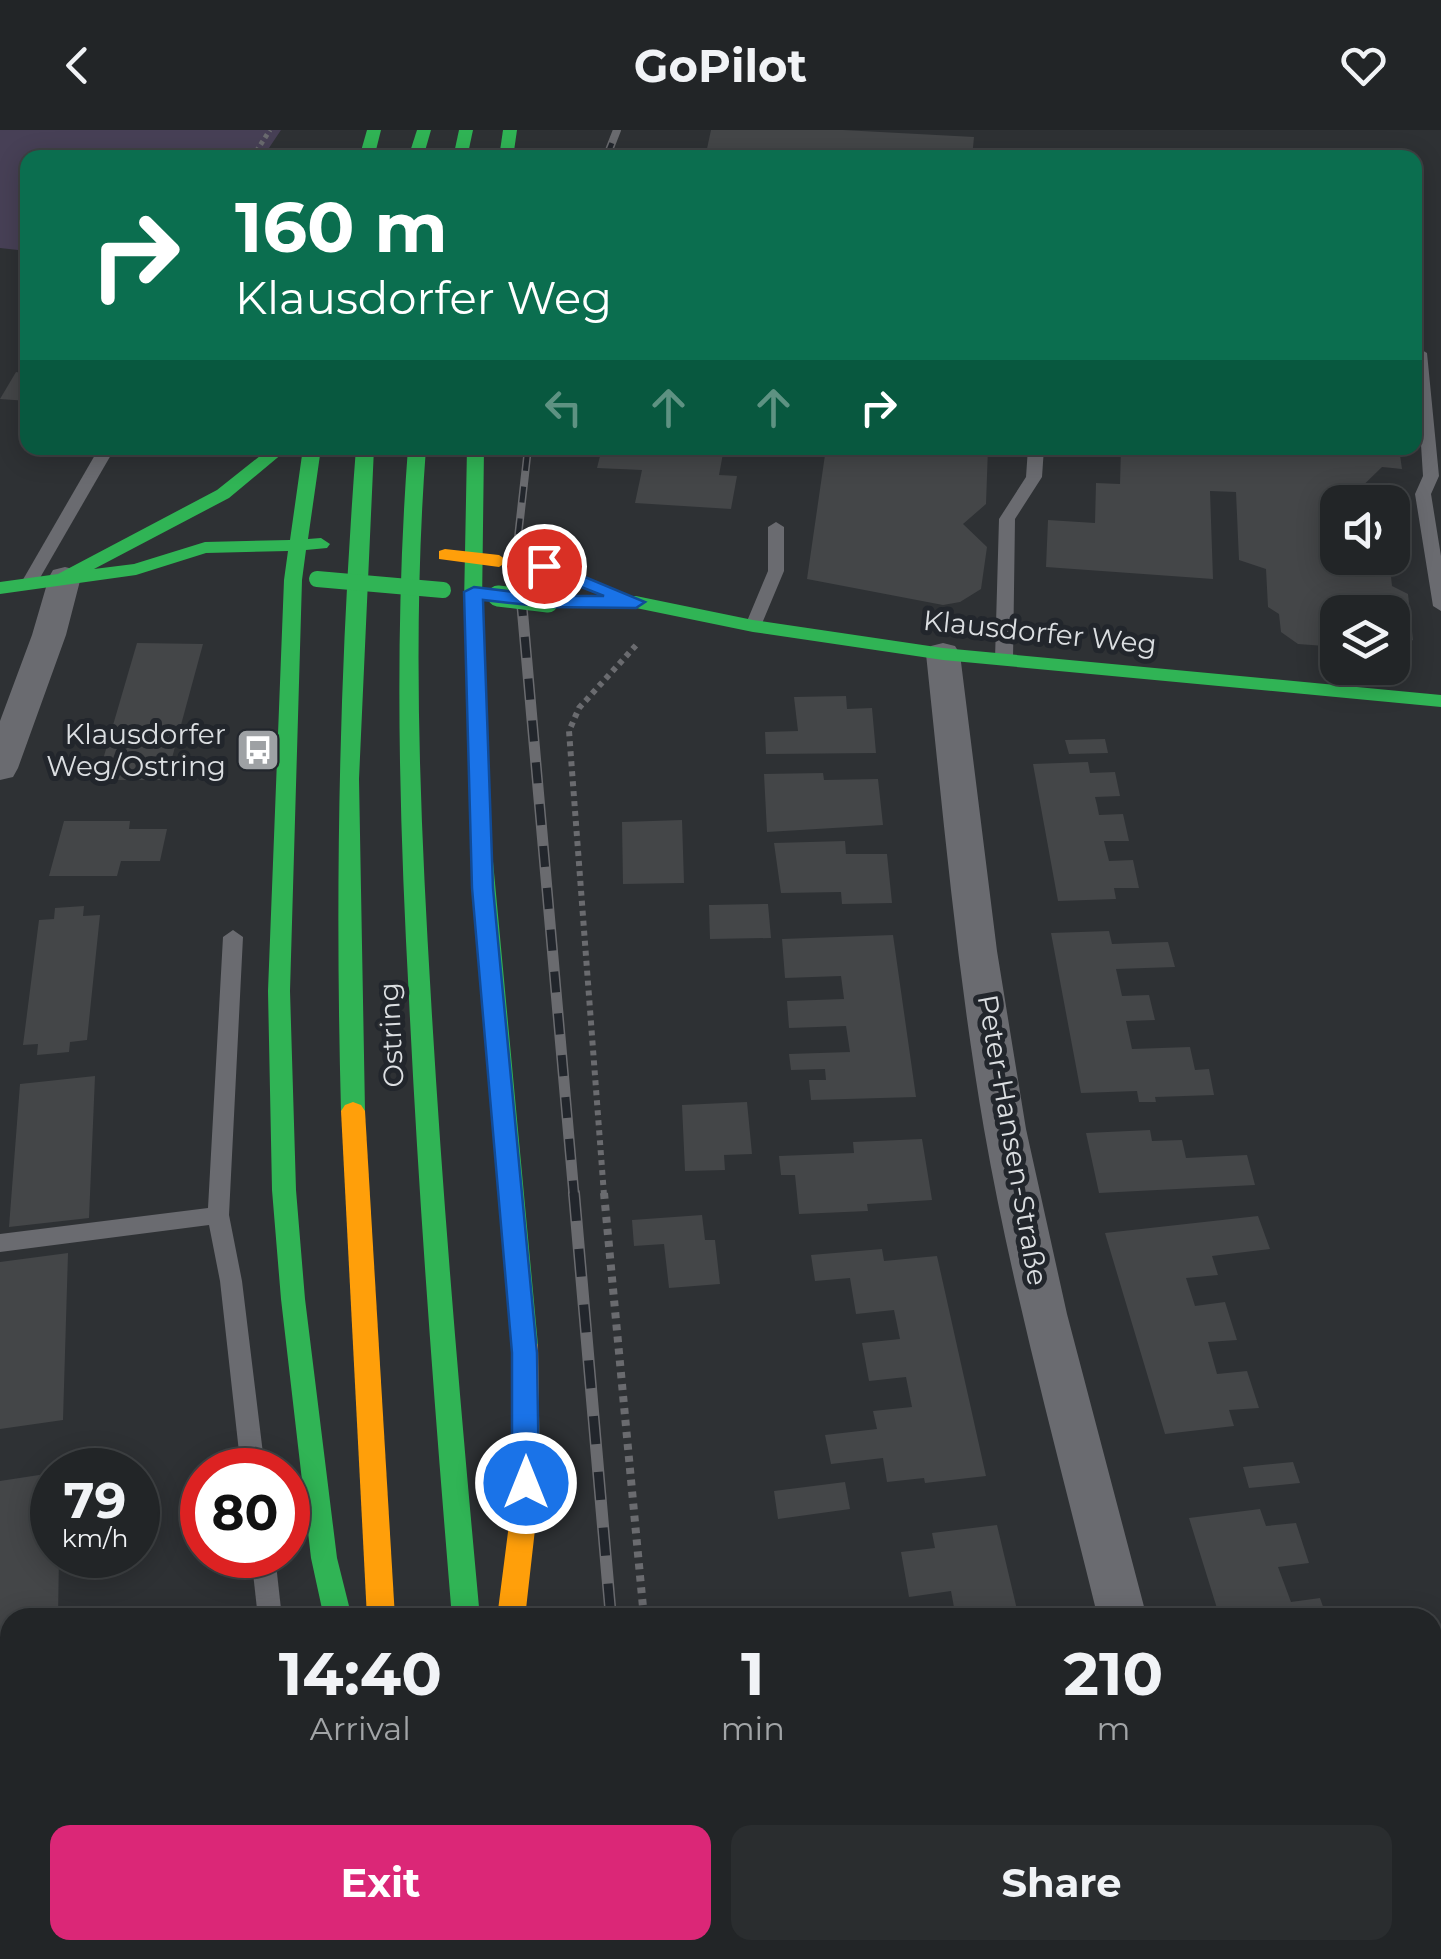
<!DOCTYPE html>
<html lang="en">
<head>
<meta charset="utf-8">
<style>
  :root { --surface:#222527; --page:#2a2d2f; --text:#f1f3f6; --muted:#a2a5a7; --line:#3f4244; --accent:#db2777 }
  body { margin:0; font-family:Montserrat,sans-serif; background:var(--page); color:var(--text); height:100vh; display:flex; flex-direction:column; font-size:38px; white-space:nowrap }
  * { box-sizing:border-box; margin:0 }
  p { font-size:32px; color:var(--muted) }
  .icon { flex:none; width:55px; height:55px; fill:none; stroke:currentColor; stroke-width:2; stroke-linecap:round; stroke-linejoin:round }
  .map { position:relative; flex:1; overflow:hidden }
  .sheet { position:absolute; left:0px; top:1478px; width:1442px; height:352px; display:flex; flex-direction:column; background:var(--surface); border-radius:30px 30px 0 0; box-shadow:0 5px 25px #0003,0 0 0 2px var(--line) }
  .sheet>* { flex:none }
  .hud { position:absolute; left:20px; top:20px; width:1402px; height:305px; border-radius:20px; box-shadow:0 5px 25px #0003,0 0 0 2px var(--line); background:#0b6e4f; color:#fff; overflow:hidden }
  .buttons { position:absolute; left:1320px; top:355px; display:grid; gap:20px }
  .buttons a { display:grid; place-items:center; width:90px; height:90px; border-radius:20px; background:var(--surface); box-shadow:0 5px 25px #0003,0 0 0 2px var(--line); font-size:50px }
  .speed { position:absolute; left:30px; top:1318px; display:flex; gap:20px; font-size:50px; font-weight:700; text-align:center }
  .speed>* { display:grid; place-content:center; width:130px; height:130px; border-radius:50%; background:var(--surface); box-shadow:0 5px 25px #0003,0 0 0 2px var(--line); line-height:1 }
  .speed small { font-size:25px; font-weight:400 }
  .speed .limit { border:15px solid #d22; background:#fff; color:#111 }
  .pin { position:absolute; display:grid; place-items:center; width:85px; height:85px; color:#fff; margin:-42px; border:5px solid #fff; border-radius:50%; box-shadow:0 2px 10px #0007 }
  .me { position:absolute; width:110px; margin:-55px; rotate:0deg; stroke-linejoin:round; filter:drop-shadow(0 0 8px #0008) }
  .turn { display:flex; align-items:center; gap:35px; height:210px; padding:0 50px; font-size:45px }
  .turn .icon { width:130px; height:130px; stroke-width:2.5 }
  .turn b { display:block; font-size:70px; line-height:85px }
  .lanes { display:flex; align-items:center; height:95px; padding:0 50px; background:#0003; justify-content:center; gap:50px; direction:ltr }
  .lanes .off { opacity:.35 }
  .eta { display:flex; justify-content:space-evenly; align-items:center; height:170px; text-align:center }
  .eta b { font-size:60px; font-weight:700; line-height:70px }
  .button { display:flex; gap:20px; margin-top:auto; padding:20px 50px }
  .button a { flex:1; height:115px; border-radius:20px; background:var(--accent); color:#fff; font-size:40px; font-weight:700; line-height:115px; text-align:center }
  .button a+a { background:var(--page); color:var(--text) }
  header { display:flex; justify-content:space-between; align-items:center; height:130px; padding:0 50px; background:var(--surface); font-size:45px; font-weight:700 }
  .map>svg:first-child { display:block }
</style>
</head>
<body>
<header><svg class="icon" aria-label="back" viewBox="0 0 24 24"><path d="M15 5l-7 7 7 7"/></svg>GoPilot<svg class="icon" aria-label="heart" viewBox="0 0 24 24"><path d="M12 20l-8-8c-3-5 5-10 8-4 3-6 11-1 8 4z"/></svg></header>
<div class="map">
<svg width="1441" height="1829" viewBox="0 0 1441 1829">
  <rect width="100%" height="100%" fill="#2e3134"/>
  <!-- green -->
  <path fill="#474056" d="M0,0H281L263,27L28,28L27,121L0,118Z"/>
  <!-- building -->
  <g fill="#444648">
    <path d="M711,0H843L974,7L972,28H705Z"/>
    <path d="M16,242L28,244V271L0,269Z"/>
    <path d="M602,318H724L719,345L737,346L731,379L635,373L642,340L597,338Z"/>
    <path d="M826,318H988L986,374L963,394L987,417L981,459L960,472L943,475L807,449Z"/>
    <path d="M1121,318H1399L1402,339L1382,337L1346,372H1338V381L1332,387L1338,389V428H1389L1392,456L1408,464L1413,510L1392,521V482H1338V517L1298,514L1281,502L1279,484L1268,477L1266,439L1239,430L1236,362L1210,361L1213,449L1046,437L1048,390L1095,393L1096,353L1120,354Z"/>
    <path d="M137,513L203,514L166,650H97Z"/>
    <path d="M846,566L847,579L872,578L876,623L766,624L765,602L798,601L794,567Z"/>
    <path d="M1105,609L1108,623L1069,624L1065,610Z"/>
    <path d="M1088,632L1090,643L1115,642L1120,666L1095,667L1097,675L1099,685L1123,684L1129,711H1104L1109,731L1133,730L1139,758H1114L1116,769L1058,771L1033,634Z"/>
    <path d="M823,643L824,650L878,649L883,695L767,702L764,644Z"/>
    <path d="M682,690L684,753L623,754L622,692Z"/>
    <path d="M64,691H130L129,699H167L160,731H121L117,746H49Z"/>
    <path d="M845,711L846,724H887L892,773L842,774L841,762L781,763L774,713Z"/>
    <path d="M768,774L771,808L710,809L709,775Z"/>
    <path d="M84,776L83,786L100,785L87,910L70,912L69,922L37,925L38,914L23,915L39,790L54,789L55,778Z"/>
    <path d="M1109,801L1112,814L1168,812L1175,837L1116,839L1122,866L1149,865L1155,890L1126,891L1132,919L1190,917L1195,940L1209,939L1214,965L1155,967L1156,972H1139L1137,961L1081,963L1051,803Z"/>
    <path d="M893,805L916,967L811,970L809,950H826L825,939L791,940L789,924L850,922L846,896L789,898L787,871L844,869L841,846L785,848L782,809Z"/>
    <path d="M95,946L89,1088L9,1097L20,954Z"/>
    <path d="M747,972L752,1024L724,1025L725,1040L685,1041L682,975Z"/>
    <path d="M1150,1000L1152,1011L1182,1010L1186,1028L1247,1025L1255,1055L1099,1063L1086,1003Z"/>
    <path d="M922,1009L932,1070L867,1074L868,1081L799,1084L795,1045H781L779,1026L854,1023L853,1012Z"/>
    <path d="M702,1085L705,1110H715L720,1154L669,1158L664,1114L634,1116L632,1090Z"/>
    <path d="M1258,1086L1270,1119L1212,1126L1218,1145L1186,1148L1195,1176L1225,1172L1237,1210L1208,1212L1217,1244L1247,1241L1259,1278L1229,1280L1234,1296L1165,1304L1105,1103Z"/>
    <path d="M882,1119L884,1131L937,1126L986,1346L925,1353L924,1348L887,1352L883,1328L831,1334L825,1305L877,1299L873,1281L912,1277L906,1247L869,1251L862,1213L900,1209L894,1180L856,1184L850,1148L815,1151L811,1125Z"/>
    <path d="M68,1123L63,1290L0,1299V1132Z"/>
    <path d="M1293,1332L1300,1353L1249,1358L1243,1337Z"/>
    <path d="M52,1343V1425H59L58,1488H10V1497L0,1498V1351Z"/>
    <path d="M845,1352L850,1379L778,1389L774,1361Z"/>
    <path d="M1260,1379L1266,1396L1296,1393L1309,1433L1278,1437L1291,1472L1320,1468L1327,1488H1220L1189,1388Z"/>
    <path d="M997,1395L1019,1488H956L951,1461L909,1467L901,1422L935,1418L932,1403Z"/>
    <path d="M10,1562V1735L0,1736V1564Z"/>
    <path d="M1441,1665V1714L1432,1716V1666Z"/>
    <path d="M10,1793V1820H44V1829H0V1794Z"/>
    <path d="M925,1820H1064V1822L1017,1829H927Z"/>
  </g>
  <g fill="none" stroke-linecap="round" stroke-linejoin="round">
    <!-- path-far2 -->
    <path stroke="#6a6b6f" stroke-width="5" stroke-dasharray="4 4" stroke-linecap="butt" d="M252,28L270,0"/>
    <!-- path-far1 -->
    <path stroke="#6a6b6f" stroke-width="6" stroke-dasharray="5 5" stroke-linecap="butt" d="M604,1065L569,601L579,578L639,512"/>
    <!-- path -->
    <g stroke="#6a6b6f" stroke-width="8" stroke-dasharray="6 6" stroke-linecap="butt">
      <path d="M604,1063L644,1488"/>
      <path d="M685,1820L686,1829"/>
    </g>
    <!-- lane -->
    <g fill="#6a6b70" fill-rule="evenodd">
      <path d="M1420,219L1427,223L1439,346L1431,364L1441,426V481L1433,476L1415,364L1423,346L1415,220Z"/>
      <path d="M99,318H115L37,453L29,458L23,457L21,453Z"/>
      <path d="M1028,318H1044L1042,347L1015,389L1013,529L1004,534L995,529L999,389L1026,347Z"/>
      <path d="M776,392L784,397V441L761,496L753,501L745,496L768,441V397Z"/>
      <path d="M233,800L243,807L229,1085L242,1151L265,1340H241L220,1151L209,1095L0,1122V1104L208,1078L223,807Z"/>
      <path d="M251,1425H275L282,1488H258Z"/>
      <rect x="283" y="1820" width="28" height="9"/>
    </g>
    <!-- street -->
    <g fill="#6a6b70" fill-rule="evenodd">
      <path d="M65,437L77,440L81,447L66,505L18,638L13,647L0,650V591L32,505L49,447L53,440Z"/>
      <path d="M943,513L955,516L960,524L997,821L1026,999L1067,1184L1147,1488H1098C1058,1325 1013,1164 984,999C957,842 943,683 926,524L931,516Z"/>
      <path d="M1183,1820H1237L1239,1829H1185Z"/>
    </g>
    <!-- fast -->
    <g fill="#30b455" fill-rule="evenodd">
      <path d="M367,0H381L374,28H359Z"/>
      <path d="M417,0H431L423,28H408Z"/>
      <path d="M459,0H473L467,28H453Z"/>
      <path d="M503,0H517L513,28H499Z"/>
      <path d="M270,318H289L229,368L94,439L134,434L205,412L290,410L303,318H321L308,409L321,408L330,414L327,418L306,420L302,450L290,861L296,1060L305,1169L337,1428L352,1488H324L311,1428L281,1169L272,1060L268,861L284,450L288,421L206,423L136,445L0,464V452L58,444L217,360Z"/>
      <path d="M356,318H374L359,649L365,981L361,987H345L341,981C335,759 339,539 356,318Z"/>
      <path d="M408,318H426C412,502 420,685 431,869C443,1076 461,1282 480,1488H452C435,1282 419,1076 409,869C399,685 394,502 408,318Z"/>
      <path d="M467,318H484L482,475L491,710L538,1215L534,1222L525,1226L516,1222L512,1215L471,710L464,475Z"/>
      <path d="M548,466H636L753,490L943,518L1441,565V577L943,530L753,502L636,478L541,476L539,472Z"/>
      <path d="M482,1820H512L513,1829H483Z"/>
    </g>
    <!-- slow -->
    <g fill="#ff9f0a" fill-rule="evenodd">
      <path d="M445,419L499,425L508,431L499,437L439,429V421Z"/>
      <path d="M353,972L361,975L365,981L395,1488H367L341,981L345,975Z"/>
      <path d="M525,1204L534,1208L538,1215L540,1355L525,1488H497L514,1355L512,1215L516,1208Z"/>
    </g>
    <!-- jam -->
    <rect fill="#e5322d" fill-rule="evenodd" x="387" y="1820" width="30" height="9"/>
    <defs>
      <g id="rail-far2">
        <path d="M606,28L617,0"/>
        <path d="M522,468L517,416L528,318"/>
      </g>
      <path id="rail-far1" d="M521,465L574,1065"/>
      <g id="rail">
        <path d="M574,1063L611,1488"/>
        <path d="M641,1820L642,1829"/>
      </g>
    </defs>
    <!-- rail-far2 casing -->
    <use href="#rail-far2" stroke="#6a6b6f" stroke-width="8"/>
    <!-- rail-far1 casing -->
    <use href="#rail-far1" stroke="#6a6b6f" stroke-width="11"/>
    <!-- rail casing -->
    <use href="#rail" stroke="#6a6b6f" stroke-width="12"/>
    <!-- rail-far2 -->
    <use href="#rail-far2" stroke="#22262c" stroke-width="5" stroke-dasharray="16" stroke-linecap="butt"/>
    <!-- rail-far1 -->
    <use href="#rail-far1" stroke="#22262c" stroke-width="8" stroke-dasharray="21" stroke-linecap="butt"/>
    <!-- rail -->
    <use href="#rail" stroke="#22262c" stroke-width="9" stroke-dasharray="28" stroke-linecap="butt"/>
    <!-- fast-bridge-far1 -->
    <g stroke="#30b455" stroke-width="16">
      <path d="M317,449L443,460"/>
      <path d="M498,466L514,468"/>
    </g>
    <!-- fast-bridge -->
    <path stroke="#30b455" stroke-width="21" d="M498,466L548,472"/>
  </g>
  <!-- route -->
  <path fill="#1a73e8" stroke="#114b97" stroke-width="2.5" d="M544,430L645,472L636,478L548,477L483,470L493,758L537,1223L539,1353L535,1362L526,1365L516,1362L512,1353V1223L472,758L464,462L474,457L548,466H604L538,440V432Z"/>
  <!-- icons -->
  <defs>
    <symbol id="bus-square" viewBox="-11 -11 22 22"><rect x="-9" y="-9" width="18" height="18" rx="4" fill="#9ea1a4" stroke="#22262c"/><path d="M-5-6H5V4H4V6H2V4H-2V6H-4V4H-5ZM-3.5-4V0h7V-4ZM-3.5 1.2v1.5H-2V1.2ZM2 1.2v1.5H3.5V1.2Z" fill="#fff"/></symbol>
  </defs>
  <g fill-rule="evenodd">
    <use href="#bus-square" x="233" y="595" width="50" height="50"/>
  </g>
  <g text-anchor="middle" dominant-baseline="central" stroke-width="10" stroke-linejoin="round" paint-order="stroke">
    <!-- street labels -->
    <g font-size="28" fill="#dbdee1" stroke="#22262c">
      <text transform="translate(1040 502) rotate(6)">Klausdorfer Weg</text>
      <text transform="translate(391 905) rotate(-93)">Ostring</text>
      <text transform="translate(1013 1010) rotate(80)">Peter-Hansen-Straße</text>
    </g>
    <!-- poi labels -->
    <g font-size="28" fill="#dbdee1" stroke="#22262c" text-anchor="end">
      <text x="226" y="604">Klausdorfer<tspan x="226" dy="32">Weg/Ostring</tspan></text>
    </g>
  </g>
</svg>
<div class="buttons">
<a><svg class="icon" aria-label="sound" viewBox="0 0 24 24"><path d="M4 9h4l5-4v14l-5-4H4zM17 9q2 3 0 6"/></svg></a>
<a><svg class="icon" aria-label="layers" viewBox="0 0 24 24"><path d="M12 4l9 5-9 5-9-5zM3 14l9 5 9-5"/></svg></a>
</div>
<div class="speed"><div>79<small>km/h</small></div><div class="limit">80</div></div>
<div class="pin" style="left:544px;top:436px;background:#d93025"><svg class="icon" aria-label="arrive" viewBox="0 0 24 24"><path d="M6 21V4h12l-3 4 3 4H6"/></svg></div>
<svg class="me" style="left:526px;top:1353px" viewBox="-20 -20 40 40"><circle r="17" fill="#1a73e8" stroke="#fff" stroke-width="3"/><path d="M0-11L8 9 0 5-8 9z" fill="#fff"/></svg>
<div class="hud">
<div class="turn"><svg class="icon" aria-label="right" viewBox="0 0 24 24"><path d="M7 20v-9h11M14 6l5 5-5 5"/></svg><div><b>160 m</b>Klausdorfer Weg</div></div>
<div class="lanes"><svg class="icon off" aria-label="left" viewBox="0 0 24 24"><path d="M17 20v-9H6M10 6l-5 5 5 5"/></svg><svg class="icon off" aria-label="ahead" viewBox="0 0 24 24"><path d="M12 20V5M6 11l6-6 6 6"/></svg><svg class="icon off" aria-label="ahead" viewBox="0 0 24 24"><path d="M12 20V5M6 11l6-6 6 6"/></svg><svg class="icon" aria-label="right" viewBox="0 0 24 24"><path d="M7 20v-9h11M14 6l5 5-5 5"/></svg></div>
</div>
<section class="sheet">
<div class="eta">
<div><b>14:40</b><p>Arrival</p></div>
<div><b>1</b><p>min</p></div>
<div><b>210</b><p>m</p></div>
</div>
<div class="button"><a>Exit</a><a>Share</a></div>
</section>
</div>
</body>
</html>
